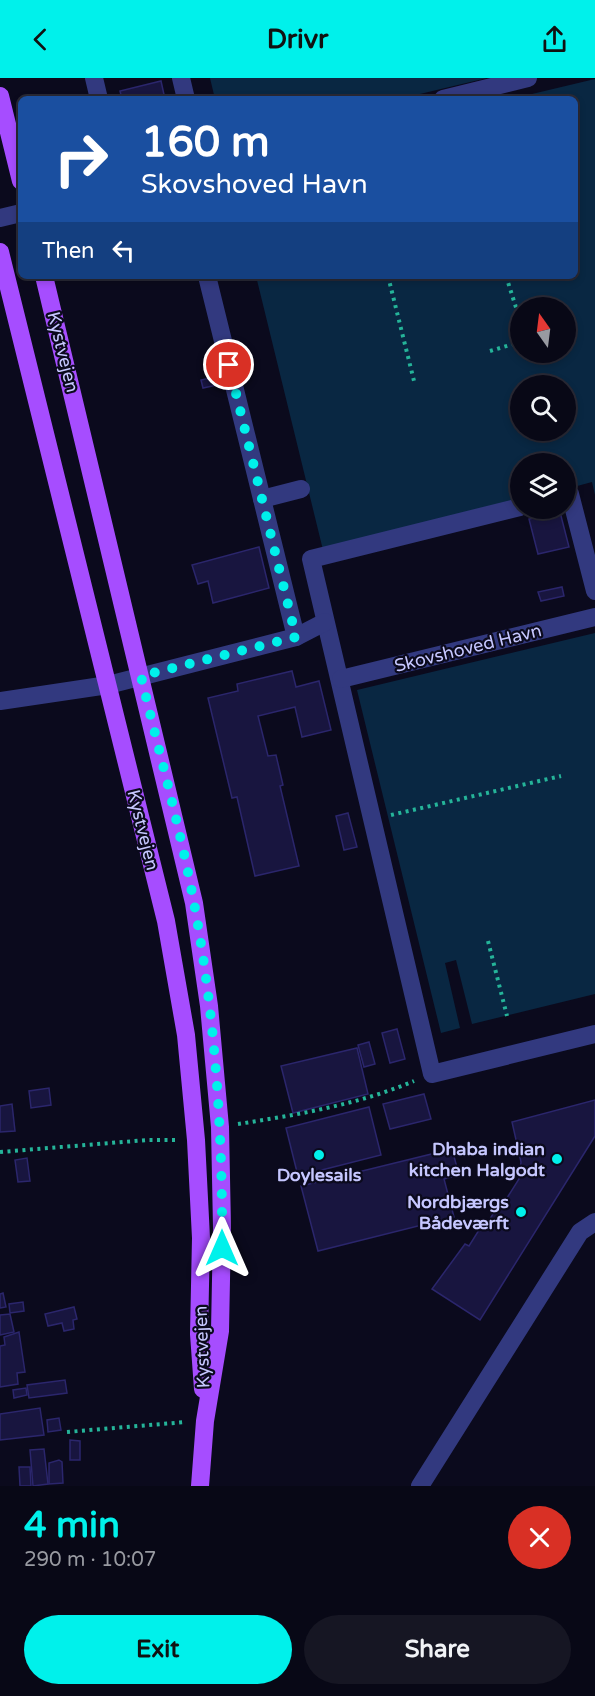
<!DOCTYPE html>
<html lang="en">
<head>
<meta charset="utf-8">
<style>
  :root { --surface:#080816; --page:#161623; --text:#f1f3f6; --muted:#989aa1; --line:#292935; --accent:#00f1eb }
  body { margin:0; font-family:"Varela Round",sans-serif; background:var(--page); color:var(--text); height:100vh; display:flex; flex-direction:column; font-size:22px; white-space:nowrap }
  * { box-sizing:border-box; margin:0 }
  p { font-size:20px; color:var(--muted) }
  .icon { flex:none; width:33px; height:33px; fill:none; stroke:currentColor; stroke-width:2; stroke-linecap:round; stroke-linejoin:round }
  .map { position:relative; height:1408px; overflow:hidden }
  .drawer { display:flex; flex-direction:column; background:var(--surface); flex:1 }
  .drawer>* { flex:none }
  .top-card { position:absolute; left:18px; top:18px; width:560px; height:183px; border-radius:9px; box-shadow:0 3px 9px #0003,0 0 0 2px var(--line); background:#1a4fa0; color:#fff; overflow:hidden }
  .needle { width:39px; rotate:346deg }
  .fabs { position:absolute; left:510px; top:219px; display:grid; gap:12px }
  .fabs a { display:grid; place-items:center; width:66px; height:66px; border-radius:50%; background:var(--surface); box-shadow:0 3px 9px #0003,0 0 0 2px var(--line); font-size:30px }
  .pin { position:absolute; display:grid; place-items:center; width:51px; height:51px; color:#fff; margin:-26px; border:3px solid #fff; border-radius:50%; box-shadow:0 2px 6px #0007 }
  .me { position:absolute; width:66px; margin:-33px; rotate:0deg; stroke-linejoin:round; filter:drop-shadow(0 0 4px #0008) }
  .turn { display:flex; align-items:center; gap:21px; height:126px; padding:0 24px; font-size:27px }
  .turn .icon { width:78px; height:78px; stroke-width:2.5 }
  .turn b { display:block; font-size:42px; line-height:51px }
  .then { display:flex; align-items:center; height:57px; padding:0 24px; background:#0003; gap:12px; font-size:22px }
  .round { display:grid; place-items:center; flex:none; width:63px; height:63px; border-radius:32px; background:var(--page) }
  .overview { display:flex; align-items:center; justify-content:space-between; height:102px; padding:0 24px }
  h1 { font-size:36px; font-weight:800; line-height:45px; color:var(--accent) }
  .primary-button { display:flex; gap:12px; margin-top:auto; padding:12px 24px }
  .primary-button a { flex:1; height:69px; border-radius:36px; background:var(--accent); color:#111; font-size:24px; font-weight:800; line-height:69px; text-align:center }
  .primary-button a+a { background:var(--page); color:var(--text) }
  header { display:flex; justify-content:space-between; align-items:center; height:78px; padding:0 24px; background:var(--accent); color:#111; font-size:27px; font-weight:800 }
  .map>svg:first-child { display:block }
</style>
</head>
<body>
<header><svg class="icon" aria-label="back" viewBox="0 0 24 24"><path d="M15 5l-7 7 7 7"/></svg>Drivr<svg class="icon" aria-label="share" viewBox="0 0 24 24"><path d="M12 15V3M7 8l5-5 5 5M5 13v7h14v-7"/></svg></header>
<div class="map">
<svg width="595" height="1408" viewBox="0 0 595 1408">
  <rect width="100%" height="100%" fill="#0b0a1d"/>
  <!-- water -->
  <g fill="#092742" fill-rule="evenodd">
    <path d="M210,0H487L399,21H215Z"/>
    <path d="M595,1V417L592,404L566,411V386H520V422L323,472L256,198H574V21H511ZM520,230H566V274H520ZM520,308H566V352H520Z"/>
    <path d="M595,555V916L472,946L456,882L445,885L460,950L441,955L357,612Z"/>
  </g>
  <!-- building -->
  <g fill="#18153f" stroke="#2b266c" stroke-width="1.5">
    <path d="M161,3L165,21H122L120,13Z"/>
    <path d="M215,299L217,307L203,310L201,302Z"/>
    <path d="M560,434L569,469L538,476L529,441Z"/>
    <path d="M259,469L269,510L213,525L208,503L198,506L192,487Z"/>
    <path d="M562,509L564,518L541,523L538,514Z"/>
    <path d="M292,593L296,609L319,603L331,652L302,659L295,629L258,638L268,678L276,677L283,707L280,708L299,788L255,798L237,719L232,720L208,620L238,613L237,606Z"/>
    <path d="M348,735L357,769L344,772L336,738Z"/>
    <path d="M397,951L405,981L390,985L382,955Z"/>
    <path d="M369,964L375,986L364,989L358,967Z"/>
    <path d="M357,970L368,1016L293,1035L281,988Z"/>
    <path d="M49,1010L51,1027L31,1030L29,1013Z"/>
    <path d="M424,1016L431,1041L390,1051L383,1026Z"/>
    <path d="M595,1022V1058L480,1242L432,1211L465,1166L469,1168L484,1144L487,1146L502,1121L505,1123L519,1101L521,1084L512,1044Z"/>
    <path d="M12,1026L15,1053L0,1054V1028Z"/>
    <path d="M369,1029L381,1077L298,1098L286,1050Z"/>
    <path d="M452,1071L459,1097L444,1101L454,1139L318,1173L301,1108Z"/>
    <path d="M27,1080L30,1103L18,1104L15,1082Z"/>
    <path d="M3,1215L6,1229L0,1230V1216Z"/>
    <path d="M23,1224L24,1233L10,1235L9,1226Z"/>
    <path d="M74,1229L77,1241L73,1242L74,1251L64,1253L62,1245L48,1248L45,1236Z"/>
    <path d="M10,1236L14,1254L0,1257V1237Z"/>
    <path d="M19,1254L25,1294L17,1295L18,1306L0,1309V1268L5,1267L4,1259Z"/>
    <path d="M65,1302L67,1315L29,1320L27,1307Z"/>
    <path d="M26,1310L27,1317L14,1320L13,1312Z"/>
    <path d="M40,1330L44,1357L0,1362V1336Z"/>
    <path d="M59,1340L61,1352L48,1354L47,1342Z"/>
    <path d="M70,1362L80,1363V1382H70Z"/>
    <path d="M44,1371L48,1406L33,1408L30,1372Z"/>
    <path d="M59,1382L62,1384L63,1405L49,1406V1385Z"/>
    <path d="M19,1389H30L31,1408H20Z"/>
  </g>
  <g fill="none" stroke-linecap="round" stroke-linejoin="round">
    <!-- path -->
    <g stroke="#25b499" stroke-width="4" stroke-dasharray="3 4.5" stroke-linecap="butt">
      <path d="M388,198L415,307"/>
      <path d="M506,198L520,242"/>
      <path d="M566,248L580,243"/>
      <path d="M490,273L520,264"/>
      <path d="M391,737L561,698"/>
      <path d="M488,863L507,938"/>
      <path d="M238,1046C297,1037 360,1026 414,1003"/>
      <path d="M0,1074L147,1062H178"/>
      <path d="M67,1354L186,1344"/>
    </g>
    <!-- minor -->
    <g stroke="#32397f" stroke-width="18">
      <path d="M94,0L99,21"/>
      <path d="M181,0L186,21"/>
      <path d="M443,21L528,0"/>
      <path d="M0,140L21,135"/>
      <path d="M207,198L296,559"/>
      <path d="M566,418L570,416L595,513"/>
      <path d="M262,421L301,411"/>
      <path d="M520,429L311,481L432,996L595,956"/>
      <path d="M341,601L595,539"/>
      <path d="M0,623L108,607L296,559L325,544"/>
      <path d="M420,1408L580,1154L595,1144"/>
    </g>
    <!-- major -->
    <g stroke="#a64dff" stroke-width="18">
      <path d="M0,18L21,103"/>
      <path d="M0,174L166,843L186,957L196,1062L201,1160L199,1256L203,1311"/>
      <path d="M44,198L194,825L209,928L220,1049L222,1150L220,1253L205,1343L200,1408"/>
    </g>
  </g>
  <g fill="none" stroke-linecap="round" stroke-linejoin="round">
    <!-- route -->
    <path stroke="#00f1eb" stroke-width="10" stroke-dasharray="0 18" d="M222,1170C223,1056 215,938 194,825C180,749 159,674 141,598L296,559L229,287"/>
  </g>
  <!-- markers -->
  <g fill="#00f1eb" stroke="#0b0a1d" stroke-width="2">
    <circle cx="319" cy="1077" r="6"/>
    <circle cx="557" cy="1081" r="6"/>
    <circle cx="521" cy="1134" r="6"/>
  </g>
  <g text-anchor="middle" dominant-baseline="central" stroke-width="4.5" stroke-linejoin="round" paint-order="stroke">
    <!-- street labels -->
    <g font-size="18" fill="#c6c7ff" stroke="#0b0a1d">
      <text transform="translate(63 274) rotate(76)">Kystvejen</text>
      <text transform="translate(468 570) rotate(-14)">Skovshoved Havn</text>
      <text transform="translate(143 752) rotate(76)">Kystvejen</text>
      <text transform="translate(202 1269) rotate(-92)">Kystvejen</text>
    </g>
    <!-- poi labels -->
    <g font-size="18" font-weight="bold" fill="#c6c7ff" stroke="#0b0a1d" text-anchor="end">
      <text x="545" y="1071">Dhaba indian<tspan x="545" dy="21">kitchen Halgodt</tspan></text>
      <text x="319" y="1097" text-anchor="middle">Doylesails</text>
      <text x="509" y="1124">Nordbjærgs<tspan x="509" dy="21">Bådeværft</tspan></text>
    </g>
  </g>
</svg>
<div class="fabs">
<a><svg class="needle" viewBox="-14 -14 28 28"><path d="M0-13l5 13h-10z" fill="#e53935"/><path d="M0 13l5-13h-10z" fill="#989aa1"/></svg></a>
<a><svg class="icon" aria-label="search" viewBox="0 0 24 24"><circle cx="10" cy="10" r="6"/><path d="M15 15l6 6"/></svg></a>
<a><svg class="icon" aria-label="layers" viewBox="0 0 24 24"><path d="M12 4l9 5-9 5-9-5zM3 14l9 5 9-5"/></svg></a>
</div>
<div class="pin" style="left:229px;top:287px;background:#d93025"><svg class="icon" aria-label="arrive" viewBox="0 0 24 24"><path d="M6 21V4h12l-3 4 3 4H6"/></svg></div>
<svg class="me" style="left:222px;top:1170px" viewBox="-20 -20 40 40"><path d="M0-17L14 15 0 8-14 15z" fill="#00f1eb" stroke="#fff" stroke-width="4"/></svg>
<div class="top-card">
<div class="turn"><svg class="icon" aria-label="right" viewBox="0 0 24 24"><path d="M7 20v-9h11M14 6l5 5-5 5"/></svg><div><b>160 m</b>Skovshoved Havn</div></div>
<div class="then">Then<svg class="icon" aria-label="left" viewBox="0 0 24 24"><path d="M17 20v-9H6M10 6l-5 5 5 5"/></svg></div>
</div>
</div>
<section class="drawer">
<div class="overview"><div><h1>4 min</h1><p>290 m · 10:07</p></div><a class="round" style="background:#d93025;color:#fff"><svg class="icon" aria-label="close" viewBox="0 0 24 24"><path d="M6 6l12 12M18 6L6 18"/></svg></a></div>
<div class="primary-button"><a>Exit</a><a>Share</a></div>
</section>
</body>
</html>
